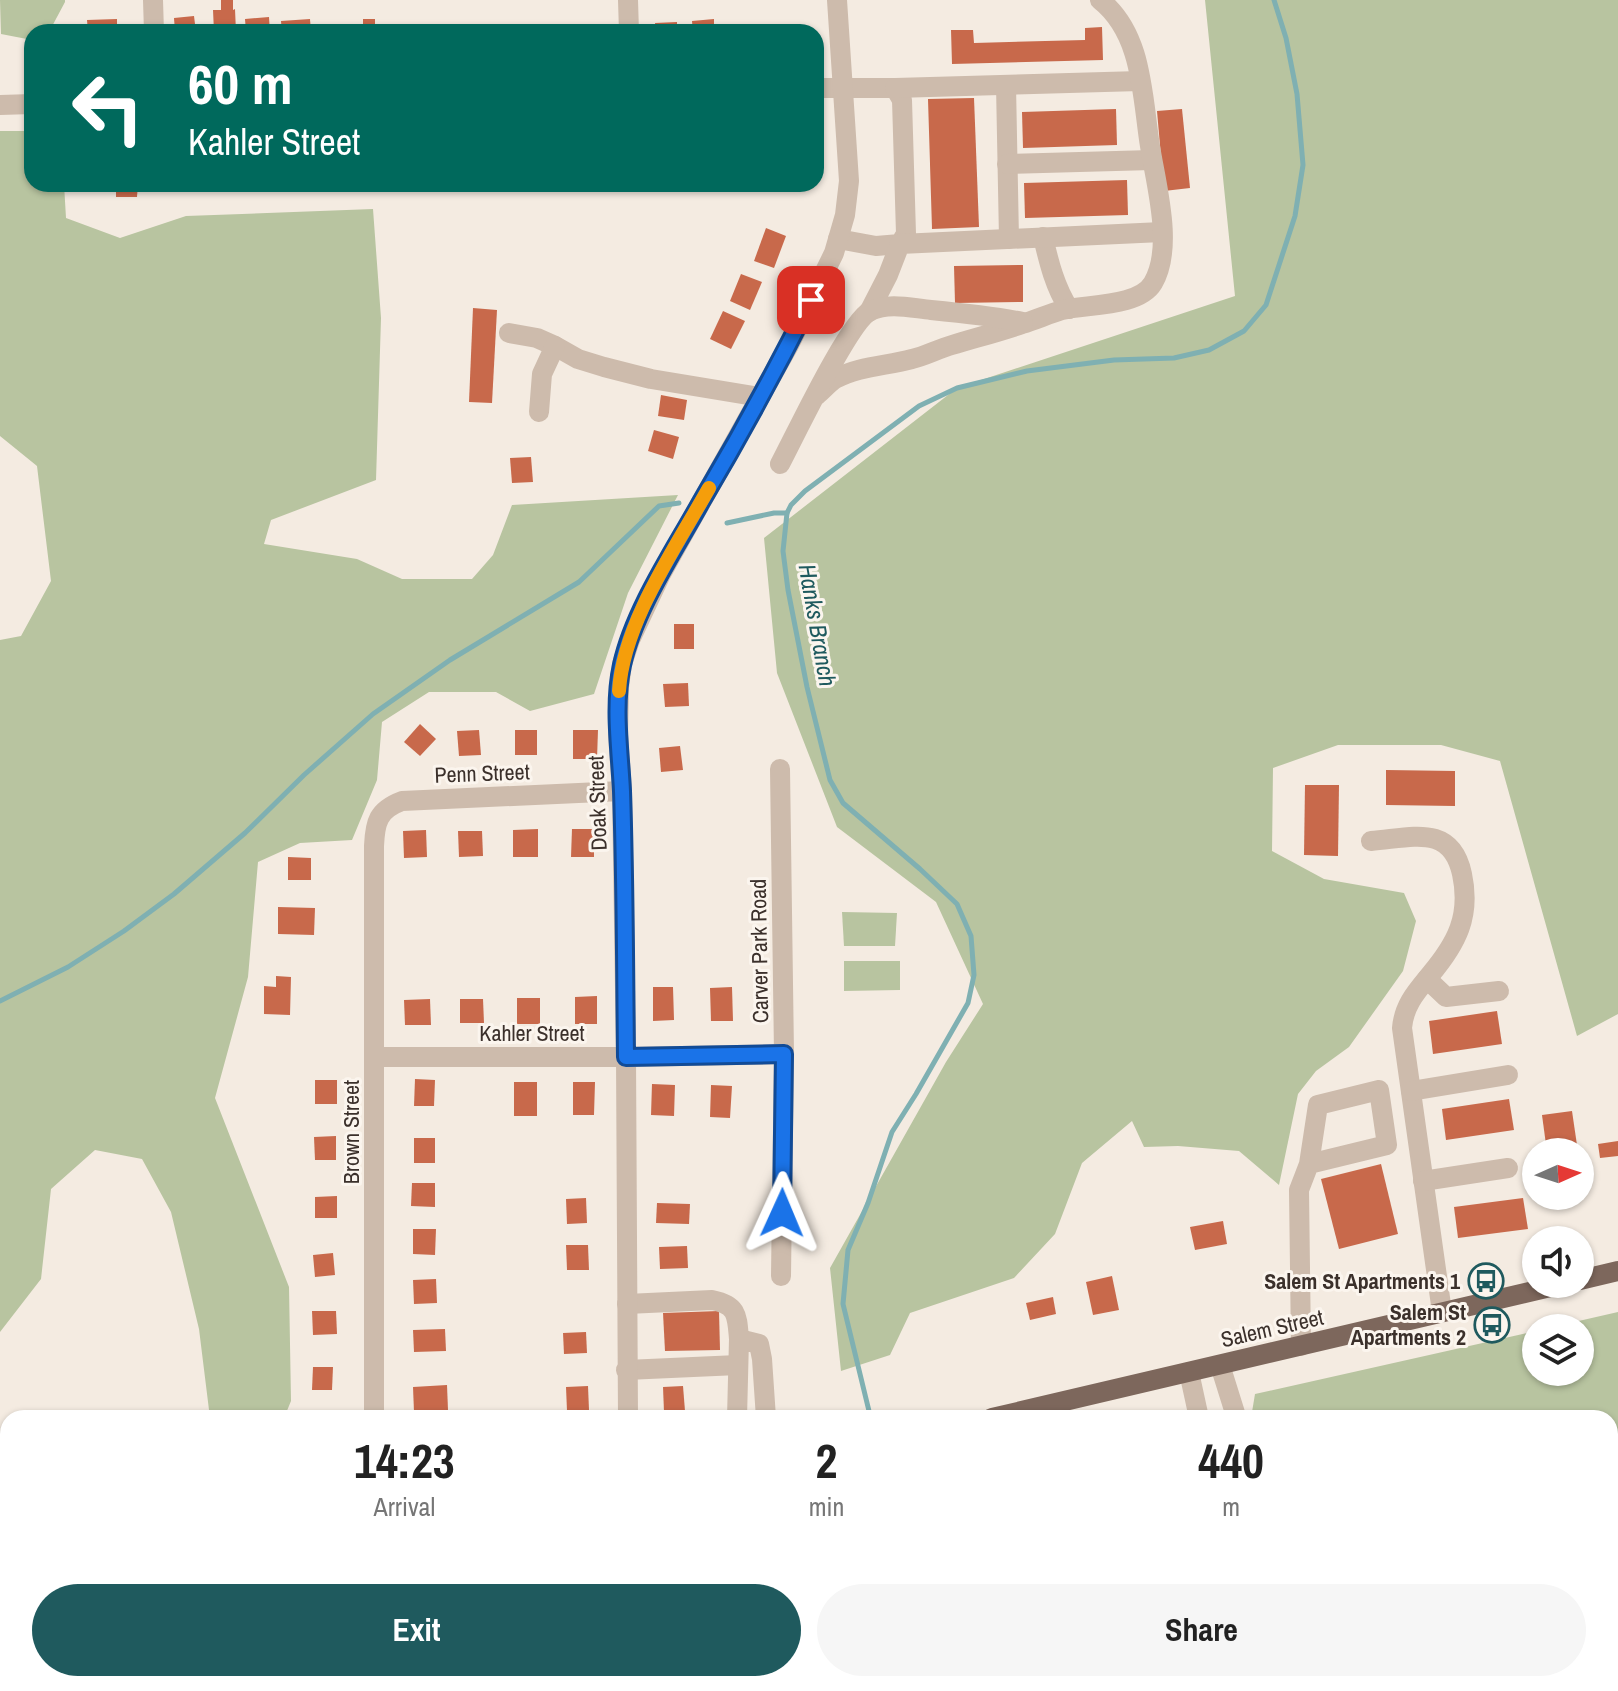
<!DOCTYPE html>
<html lang="en">
<head>
<meta charset="utf-8">
<style>
  :root { --surface:#fff; --page:#f6f6f6; --text:#222; --muted:#767676; --accent:#1f5a5e }
  body { margin:0; font-family:"Archivo Narrow",sans-serif; background:var(--page); color:var(--text); height:100vh; display:flex; flex-direction:column; font-size:30px; white-space:nowrap }
  * { box-sizing:border-box; margin:0 }
  p { font-size:26px; color:var(--muted) }
  .icon { flex:none; width:44px; height:44px; fill:none; stroke:currentColor; stroke-width:2; stroke-linecap:round; stroke-linejoin:round }
  .map { position:relative; flex:1; overflow:hidden }
  .drawer { position:absolute; left:0px; top:1410px; width:1618px; height:282px; display:flex; flex-direction:column; background:var(--surface); border-radius:24px 24px 0 0; box-shadow:0 2px 6px #0004 }
  .drawer>* { flex:none }
  .banner { position:absolute; left:24px; top:24px; width:800px; height:168px; border-radius:24px; box-shadow:0 2px 6px #0004; background:#00695c; color:#fff; overflow:hidden }
  .needle { width:52px; rotate:87deg }
  .controls { position:absolute; left:1522px; top:1138px; display:grid; gap:16px }
  .controls a { display:grid; place-items:center; width:72px; height:72px; border-radius:50%; background:var(--surface); box-shadow:0 2px 6px #0004; font-size:40px }
  .pin { position:absolute; display:grid; place-items:center; width:68px; height:68px; color:#fff; margin:-34px; border-radius:16px; box-shadow:0 4px 12px #0006 }
  .me { position:absolute; width:88px; margin:-44px; rotate:1deg; stroke-linejoin:round; filter:drop-shadow(0 0 6px #0008) }
  .turn { display:flex; align-items:center; gap:28px; height:168px; padding:0 32px; font-size:36px }
  .turn .icon { width:104px; height:104px; stroke-width:2.5 }
  .turn b { display:block; font-size:56px; line-height:68px }
  .eta { display:flex; justify-content:space-evenly; align-items:center; height:136px; text-align:center }
  .eta b { font-size:48px; font-weight:800; line-height:56px }
  .cta { display:flex; gap:16px; margin-top:auto; padding:16px 32px }
  .cta a { flex:1; height:92px; border-radius:48px; background:var(--accent); color:#fff; font-size:32px; font-weight:800; line-height:92px; text-align:center }
  .cta a+a { background:var(--page); color:var(--text) }
  .map>svg:first-child { display:block }
</style>
</head>
<body>
<div class="map">
<svg width="1618" height="1691" viewBox="0 0 1618 1691">
  <rect width="100%" height="100%" fill="#f4ebe1"/>
  <!-- green -->
  <g fill="#b8c4a0">
    <path d="M0,0H65V2L49,32H32V40L1,34Z"/>
    <path d="M1205,0H1618V1014L1577,1036L1500,761L1441,745H1338L1273,768L1272,851L1324,879L1404,893L1416,921L1403,971L1349,1047L1316,1071L1298,1094L1279,1185L1239,1151L1178,1146L1144,1147L1132,1121L1082,1163L1055,1234L1014,1278L910,1313L890,1355L841,1371L830,1268L946,1062L983,1004L936,902L837,827L777,673L764,538L957,388L1235,296Z"/>
    <path d="M0,131H32V184H64L66,218L120,238L186,216L373,209L381,318L376,480L271,520L264,544L357,559L402,579H472L493,555L512,505L678,495L628,593L594,694L530,711L496,692H429L382,722L377,780L352,840L300,843L258,862L248,977L215,1098L289,1287L291,1401L284,1418H210L199,1329L171,1212L142,1159L95,1150L51,1189L41,1279L0,1332V640L21,636L51,581L37,466L0,436Z"/>
    <path d="M842,912L897,913L895,946H844Z"/>
    <path d="M844,961H900V990L844,991Z"/>
    <path d="M1618,1312V1691H1244L1232,1684H1610V1418H1251L1255,1394L1536,1331V1372H1580V1328H1548Z"/>
    <path d="M0,1585L8,1590V1684H32V1691H0Z"/>
  </g>
  <g fill="none" stroke-linecap="round" stroke-linejoin="round">
    <!-- stream -->
    <g stroke="#7fb0b2" stroke-width="5">
      <path d="M727,523L774,513H787"/>
      <path d="M0,1001L68,967L124,931L174,894L245,833L304,775L373,714L450,660L579,582L659,506L679,503"/>
      <path d="M869,1411L843,1304L848,1250L868,1203L892,1132L916,1094L968,1003L974,975L971,936L957,904L920,869L843,803L830,780L807,687L788,590L783,551L787,513L791,505L805,491L919,406L957,388L1027,371L1114,360L1174,358L1209,350L1244,331L1266,305L1295,216L1303,165L1297,94L1286,38L1274,0"/>
      <path d="M1370,1684L1376,1691"/>
      <path d="M880,1691L883,1684"/>
    </g>
  </g>
  <!-- building -->
  <g fill="#c8694b">
    <path d="M221,0H233V10L235,9L236,32H214L213,10H221Z"/>
    <path d="M194,16L196,32H175L174,18Z"/>
    <path d="M269,17L270,32H246L245,19Z"/>
    <path d="M117,19V32H88L87,20Z"/>
    <path d="M310,19L311,32H282L281,21Z"/>
    <path d="M363,19H375V29H385V32H363Z"/>
    <path d="M714,19V32H693L692,21Z"/>
    <path d="M677,22V32H656L655,23Z"/>
    <path d="M1102,27L1103,60L952,64L951,30H973L974,43L1085,40V28Z"/>
    <path d="M974,98L979,227L932,229L928,99Z"/>
    <path d="M1116,109L1117,145L1023,148L1022,112Z"/>
    <path d="M1182,109L1190,188L1164,191L1157,111Z"/>
    <path d="M1127,180L1128,215L1025,218L1024,183Z"/>
    <path d="M116,184H138L137,197H116Z"/>
    <path d="M766,228L786,236L774,268L754,261Z"/>
    <path d="M1023,265V302L955,303L954,266Z"/>
    <path d="M741,274L762,282L750,310L730,301Z"/>
    <path d="M473,308L497,310L492,403L469,402Z"/>
    <path d="M723,311L745,321L731,349L710,339Z"/>
    <path d="M661,395L687,400L684,420L658,416Z"/>
    <path d="M654,430L679,437L673,459L648,451Z"/>
    <path d="M531,457L533,482L512,483L510,458Z"/>
    <rect x="674" y="624" width="20" height="25"/>
    <path d="M688,683L689,706L665,707L663,684Z"/>
    <path d="M420,724L436,739L420,756L404,742Z"/>
    <path d="M479,730L481,755L459,756L457,731Z"/>
    <rect x="515" y="730" width="22" height="25"/>
    <path d="M573,730H598L597,759H573Z"/>
    <path d="M680,746L683,770L661,772L659,748Z"/>
    <path d="M1386,770L1455,771V806L1386,805Z"/>
    <path d="M1305,785H1339L1338,856L1304,855Z"/>
    <path d="M538,829V857H513V830Z"/>
    <path d="M572,829H594V857H571Z"/>
    <path d="M426,830L427,857L404,858L403,831Z"/>
    <path d="M458,831H482L483,856L459,857Z"/>
    <path d="M288,857L311,858V880H288Z"/>
    <path d="M278,907L315,908L314,935L278,934Z"/>
    <path d="M276,976L291,977L290,1015L264,1014V986L276,987Z"/>
    <path d="M653,987H673L674,1020L653,1021Z"/>
    <path d="M732,987L733,1021H711L710,988Z"/>
    <path d="M597,996V1024H575V997Z"/>
    <rect x="517" y="998" width="23" height="26"/>
    <path d="M430,999L431,1025H405L404,1000Z"/>
    <path d="M460,999H483L484,1023H460Z"/>
    <path d="M1497,1011L1502,1044L1433,1054L1429,1021Z"/>
    <path d="M415,1079L435,1080L434,1106H414Z"/>
    <rect x="315" y="1080" width="22" height="24"/>
    <rect x="514" y="1082" width="23" height="34"/>
    <path d="M573,1082H595L594,1115H573Z"/>
    <path d="M652,1084L675,1085L674,1116L651,1115Z"/>
    <path d="M711,1085L732,1086L730,1118L710,1117Z"/>
    <path d="M1509,1099L1514,1130L1446,1140L1442,1109Z"/>
    <path d="M1572,1111L1578,1152H1547L1542,1115Z"/>
    <path d="M336,1136V1160H315L314,1137Z"/>
    <rect x="414" y="1138" width="21" height="25"/>
    <path d="M1618,1141V1156L1600,1158L1598,1144Z"/>
    <path d="M1381,1164L1398,1234L1339,1249L1321,1179Z"/>
    <path d="M412,1183H435V1207L411,1206Z"/>
    <path d="M337,1196V1218H315V1197Z"/>
    <path d="M586,1198L587,1223L567,1224L566,1199Z"/>
    <path d="M1523,1198L1528,1229L1458,1238L1454,1207Z"/>
    <path d="M657,1203L690,1204L689,1224L656,1223Z"/>
    <path d="M1223,1221L1227,1244L1195,1250L1190,1227Z"/>
    <path d="M413,1229H436L435,1255L413,1254Z"/>
    <path d="M566,1245H588L589,1270H567Z"/>
    <path d="M687,1246L688,1268L660,1269L659,1247Z"/>
    <path d="M333,1253L335,1275L315,1277L313,1255Z"/>
    <path d="M1112,1276L1119,1310L1093,1315L1086,1282Z"/>
    <path d="M436,1279L437,1303L414,1304L413,1280Z"/>
    <path d="M1053,1297L1056,1314L1030,1320L1026,1303Z"/>
    <path d="M312,1311H336L337,1334L313,1335Z"/>
    <path d="M719,1311L720,1350L665,1351L663,1313Z"/>
    <path d="M445,1329L446,1351L414,1352L413,1330Z"/>
    <path d="M586,1332L587,1353L564,1354L563,1333Z"/>
    <path d="M313,1367H333L332,1390H312Z"/>
    <path d="M447,1385L448,1410L414,1412L413,1387Z"/>
    <path d="M588,1386L589,1410L567,1411L566,1387Z"/>
    <path d="M683,1386L685,1411L664,1412L663,1387Z"/>
    <path d="M156,1684H182L181,1691H156Z"/>
    <path d="M310,1684H359V1685L339,1691H312Z"/>
    <path d="M420,1684H447L448,1687L434,1691H422Z"/>
    <path d="M517,1684H541L537,1691H513Z"/>
    <path d="M682,1684H798L801,1691H684Z"/>
    <path d="M1131,1684H1155V1691H1132Z"/>
  </g>
  <g fill="none" stroke-linecap="round" stroke-linejoin="round">
    <!-- minor -->
    <g stroke="#cdbbac" stroke-width="20">
      <path d="M153,0L154,32"/>
      <path d="M628,0L629,32"/>
      <path d="M1006,85L1009,239"/>
      <path d="M816,88H895L902,100L906,234L900,244L876,246L838,239"/>
      <path d="M895,88L1140,81"/>
      <path d="M0,105L32,104"/>
      <path d="M1007,164L1152,160"/>
      <path d="M1043,237C1049,263 1055,287 1069,309"/>
      <path d="M869,312L888,275L900,244L1162,232"/>
      <path d="M509,333L537,338L555,346L578,359L604,367L651,379L760,397"/>
      <path d="M817,395C823,390 829,383 835,379C859,366 886,366 912,359C925,356 938,349 952,345C975,338 999,332 1022,324C1035,320 1049,314 1062,310C1087,304 1139,307 1153,283C1174,247 1156,185 1150,146C1142,96 1143,34 1100,0"/>
      <path d="M539,412L542,374L555,346"/>
      <path d="M780,464C795,436 848,323 870,311C889,302 911,308 931,310C962,313 992,316 1023,322"/>
      <path d="M780,769L784,1054L781,1276"/>
      <path d="M1371,841C1411,838 1451,823 1462,874C1471,916 1457,943 1430,975C1416,992 1404,1005 1402,1028L1442,1312"/>
      <path d="M1427,979L1446,997L1499,991"/>
      <path d="M375,1057H626L784,1054"/>
      <path d="M1411,1091L1508,1075"/>
      <path d="M1423,1181L1508,1168"/>
      <path d="M627,1304L712,1300C738,1305 737,1316 739,1339"/>
      <path d="M1301,1346L1299,1190L1309,1164L1387,1145L1379,1090L1318,1105L1309,1164"/>
      <path d="M1220,1365L1235,1413L1233,1418"/>
      <path d="M626,1370L738,1365"/>
      <path d="M1189,1372L1199,1418"/>
      <path d="M374,1418V846C375,822 378,810 402,801L622,791"/>
      <path d="M628,1418L626,1057L622,791L618,735L619,687L622,664L630,640L661,574L789,345L834,253L845,215L849,181L837,0"/>
      <path d="M737,1418L739,1339L759,1344L762,1359L766,1418"/>
      <path d="M115,1684V1691"/>
      <path d="M384,1684L386,1691"/>
      <path d="M1065,1684L1069,1691"/>
    </g>
    <!-- major -->
    <g stroke="#7d675c" stroke-width="20">
      <path d="M1580,1280L1618,1271"/>
      <path d="M992,1418L1563,1284"/>
      <path d="M583,1691L588,1684"/>
    </g>
  </g>
  <g fill="none" stroke-linecap="round" stroke-linejoin="round">
    <defs>
      <path id="route" d="M782,1213L784,1054L626,1057C625,969 625,880 622,791C620,750 613,706 622,665C634,610 674,551 701,502C740,436 777,368 811,300"/>
    </defs>
    <!-- route casing -->
    <use href="#route" stroke="#114b97" stroke-width="20"/>
    <!-- route -->
    <use href="#route" stroke="#1a73e8" stroke-width="14"/>
    <!-- slow -->
    <path stroke="#f59e0b" stroke-width="14" d="M619,691C623,623 676,547 709,488"/>
  </g>
  <!-- icons -->
  <defs>
    <symbol id="bus-ring" viewBox="-11 -11 22 22"><circle r="9.5" fill="#fbf5ee" stroke="#1f5a5e" stroke-width="1.5"/><path d="M-5-6H5V4H4V6H2V4H-2V6H-4V4H-5ZM-3.5-4V0h7V-4ZM-3.5 1.2v1.5H-2V1.2ZM2 1.2v1.5H3.5V1.2Z" fill="#1f5a5e"/></symbol>
  </defs>
  <g fill-rule="evenodd">
    <use href="#bus-ring" x="1466" y="1261" width="40" height="40"/>
    <use href="#bus-ring" x="1472" y="1305" width="40" height="40"/>
  </g>
  <g text-anchor="middle" dominant-baseline="central" stroke-width="6" stroke-linejoin="round" paint-order="stroke">
    <!-- street labels -->
    <g font-size="22" fill="#3b302b" stroke="#fbf5ee">
      <text transform="translate(482 773) rotate(-2)">Penn Street</text>
      <text transform="translate(597 803) rotate(-92)">Doak Street</text>
      <text transform="translate(759 951) rotate(-91)">Carver Park Road</text>
      <text x="532" y="1033">Kahler Street</text>
      <text transform="translate(351 1132) rotate(-90)">Brown Street</text>
      <text transform="translate(1272 1328) rotate(-13)">Salem Street</text>
    </g>
    <!-- poi labels -->
    <g font-size="22" font-weight="bold" fill="#3b302b" stroke="#fbf5ee" text-anchor="end">
      <text x="1460" y="1281">Salem St Apartments 1</text>
      <text x="1466" y="1312">Salem St<tspan x="1466" dy="25">Apartments 2</tspan></text>
    </g>
    <!-- water labels -->
    <g font-size="24" font-style="italic" fill="#1f5a5e" stroke="#fbf5ee">
      <text transform="translate(818 625) rotate(80)">Hanks Branch</text>
    </g>
  </g>
</svg>
<div class="controls">
<a><svg class="needle" viewBox="-14 -14 28 28"><path d="M0-13l5 13h-10z" fill="#e53935"/><path d="M0 13l5-13h-10z" fill="#767676"/></svg></a>
<a><svg class="icon" aria-label="sound" viewBox="0 0 24 24"><path d="M4 9h4l5-4v14l-5-4H4zM17 9q2 3 0 6"/></svg></a>
<a><svg class="icon" aria-label="layers" viewBox="0 0 24 24"><path d="M12 4l9 5-9 5-9-5zM3 14l9 5 9-5"/></svg></a>
</div>
<div class="pin" style="left:811px;top:300px;background:#d93025"><svg class="icon" aria-label="arrive" viewBox="0 0 24 24"><path d="M6 21V4h12l-3 4 3 4H6"/></svg></div>
<svg class="me" style="left:782px;top:1213px" viewBox="-20 -20 40 40"><path d="M0-17L14 15 0 8-14 15z" fill="#1a73e8" stroke="#fff" stroke-width="4"/></svg>
<div class="banner">
<div class="turn"><svg class="icon" aria-label="left" viewBox="0 0 24 24"><path d="M17 20v-9H6M10 6l-5 5 5 5"/></svg><div><b>60 m</b>Kahler Street</div></div>
</div>
<section class="drawer">
<div class="eta">
<div><b>14:23</b><p>Arrival</p></div>
<div><b>2</b><p>min</p></div>
<div><b>440</b><p>m</p></div>
</div>
<div class="cta"><a>Exit</a><a>Share</a></div>
</section>
</div>
</body>
</html>
